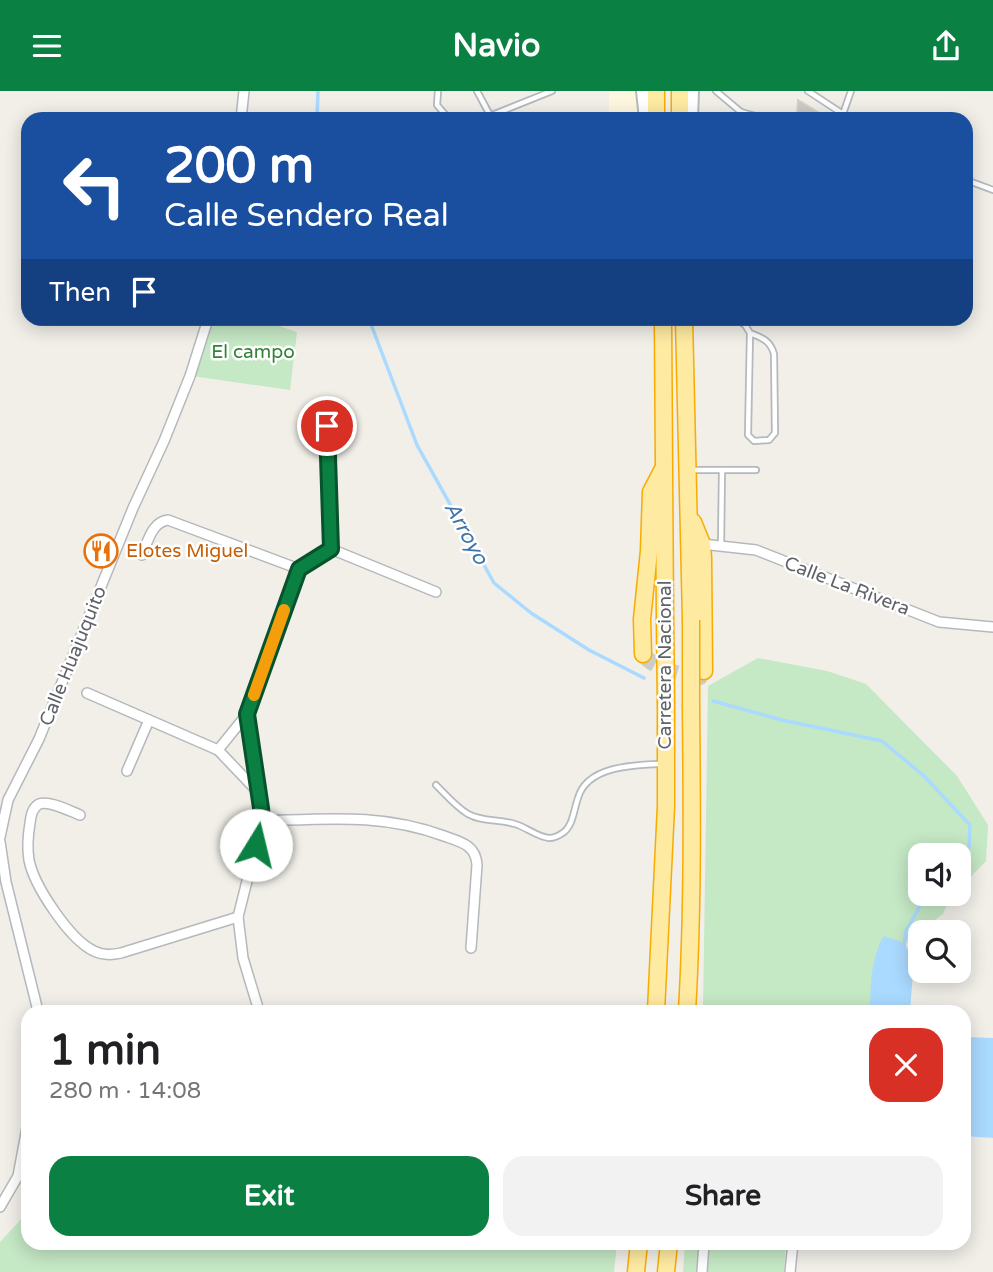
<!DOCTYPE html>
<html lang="en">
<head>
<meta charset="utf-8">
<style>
  :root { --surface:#fff; --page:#f2f2f2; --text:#202124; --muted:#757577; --accent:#0b8043 }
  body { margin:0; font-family:"Varela Round",sans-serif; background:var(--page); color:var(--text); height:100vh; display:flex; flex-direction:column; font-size:26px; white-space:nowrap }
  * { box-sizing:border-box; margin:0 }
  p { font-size:23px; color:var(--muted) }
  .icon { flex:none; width:38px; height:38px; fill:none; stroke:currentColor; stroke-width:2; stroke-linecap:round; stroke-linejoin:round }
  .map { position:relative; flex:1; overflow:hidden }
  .side { position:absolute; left:21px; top:914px; width:950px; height:245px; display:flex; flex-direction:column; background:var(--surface); border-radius:21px; box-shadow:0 4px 18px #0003 }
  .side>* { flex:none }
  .hud { position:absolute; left:21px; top:21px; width:952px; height:214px; border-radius:21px; box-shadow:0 4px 18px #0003; background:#1a4fa0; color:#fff; overflow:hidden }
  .fabs { position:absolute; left:908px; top:752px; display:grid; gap:14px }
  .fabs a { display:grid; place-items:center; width:63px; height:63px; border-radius:14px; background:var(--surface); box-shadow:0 4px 18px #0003; font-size:35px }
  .pin { position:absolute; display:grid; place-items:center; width:60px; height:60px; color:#fff; margin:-30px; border:4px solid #fff; border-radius:50%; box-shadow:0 2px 7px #0007 }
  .me { position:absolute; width:77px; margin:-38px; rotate:9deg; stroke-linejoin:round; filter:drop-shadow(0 0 5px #0008) }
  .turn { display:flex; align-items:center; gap:24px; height:147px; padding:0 28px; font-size:32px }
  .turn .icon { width:91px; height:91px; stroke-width:2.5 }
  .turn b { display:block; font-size:49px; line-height:60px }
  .then { display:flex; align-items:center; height:66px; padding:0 28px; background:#0003; gap:14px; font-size:26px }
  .round { display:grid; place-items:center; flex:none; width:74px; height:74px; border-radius:21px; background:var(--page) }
  .head { display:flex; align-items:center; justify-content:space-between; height:119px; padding:0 28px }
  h1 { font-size:42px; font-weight:700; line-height:52px }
  .primary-button { display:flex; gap:14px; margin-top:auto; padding:14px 28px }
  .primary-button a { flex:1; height:80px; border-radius:21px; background:var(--accent); color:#fff; font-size:28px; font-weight:700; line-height:80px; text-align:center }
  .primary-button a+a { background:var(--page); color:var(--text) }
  header { display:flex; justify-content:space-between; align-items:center; height:91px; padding:0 28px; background:var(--accent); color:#fff; font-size:32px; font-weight:700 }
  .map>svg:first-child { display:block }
</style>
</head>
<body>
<header><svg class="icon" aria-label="menu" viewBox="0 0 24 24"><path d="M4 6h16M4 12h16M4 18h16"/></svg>Navio<svg class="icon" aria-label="share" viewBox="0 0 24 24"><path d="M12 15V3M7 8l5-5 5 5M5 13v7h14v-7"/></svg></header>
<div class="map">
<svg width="993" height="1181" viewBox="0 0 993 1181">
  <rect width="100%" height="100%" fill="#f1efe8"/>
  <!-- commercial -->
  <path fill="#fef7e0" d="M609,0H636L638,28H609Z"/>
  <!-- green -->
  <g fill="#c5e8c5">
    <path d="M210,228H257L297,241L290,299L192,285Z"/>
    <path d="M758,567L827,580L866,593L957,685L988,734L986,770L959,798V765H920V803H954L949,809L943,823L904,852L884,920H703L708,595Z"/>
    <path d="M28,1114V1152H617L614,1181H0V1151L25,1124Z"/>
    <path d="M685,1152H786L784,1181H683Z"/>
  </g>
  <!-- water -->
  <g fill="#aadaff">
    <path d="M884,845L904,852L914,869L910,920H870C871,895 870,868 884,845Z"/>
    <path d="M968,946L993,947V1047L964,1045V950Z"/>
  </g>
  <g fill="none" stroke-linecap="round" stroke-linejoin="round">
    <!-- stream -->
    <g stroke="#aadaff" stroke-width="3.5">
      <path d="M317,28L318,0"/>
      <path d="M369,228L417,354L494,492L531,522L589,559L644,587"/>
      <path d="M713,610L782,629L882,650L924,685L970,734L969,756L959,767"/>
      <path d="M904,855L906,840L927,803"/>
    </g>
  </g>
  <!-- building -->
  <path fill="#cccac5" stroke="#d6d1c6" stroke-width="2" d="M798,9L829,28H797Z"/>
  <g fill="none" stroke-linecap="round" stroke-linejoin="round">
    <!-- trunk-tunnel -->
    <path stroke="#ccccc8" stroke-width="16" stroke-dasharray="16 8" stroke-linecap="butt" d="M643,563C651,576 685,587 700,586L704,580"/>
    <defs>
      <g id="service">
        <path d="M438,0L437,14L449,28"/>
        <path d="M477,0L491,26"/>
        <path d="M716,0L741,21L743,28"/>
        <path d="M808,0L843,23L851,0"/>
        <path d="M741,21L766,28"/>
        <path d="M843,23L850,28"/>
        <path d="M482,28L552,0"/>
        <path d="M966,89L993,99"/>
        <path d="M736,228L745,234L750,242L748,344L754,350L769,349L775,342L774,263C770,249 762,247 750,242"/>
        <path d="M692,379H756"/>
        <path d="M721,455L722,379"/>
        <path d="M436,694C446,704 456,716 468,723C482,731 499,728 515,733C526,736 537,746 549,747C554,747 560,744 564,741C573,734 574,718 578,707C587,675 633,674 661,673"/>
      </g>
      <g id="minor">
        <path d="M241,28L244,0"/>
        <path d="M702,453L756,459L939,531L993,536"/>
        <path d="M331,458L436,501"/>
        <path d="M142,464C148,450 152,431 168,429L299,478"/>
        <path d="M87,602L218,659L257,700"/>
        <path d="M218,659L247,623"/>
        <path d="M127,680L149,629"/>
        <path d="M80,724C70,720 49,709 39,713C32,717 31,725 30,732C28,744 27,757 29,769C34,795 70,849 94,860C102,864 112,864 121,862L238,826"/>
        <path d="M262,730C327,728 382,722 444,745C461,751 476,754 477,774L471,857"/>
        <path d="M0,746L8,709L39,648L133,417L164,350L190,285L208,228"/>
        <path d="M0,751L6,791L38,920"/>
        <path d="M259,920L243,867L238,826L262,730L247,623L299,478L331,458L327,311"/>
        <path d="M0,1116L18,1085L28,1031"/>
        <path d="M702,1181L704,1152"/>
        <path d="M790,1181L793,1152"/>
      </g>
      <g id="secondary">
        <path d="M643,0L646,28"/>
        <path d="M691,28L692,0"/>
      </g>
      <g id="trunk">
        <path d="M680,0V28"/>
        <path d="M656,28V0"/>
        <path d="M663,228L665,528"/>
        <path d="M684,228L691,529"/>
        <path d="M693,431L702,453L703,467L704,580"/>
        <path d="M643,563L642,528L649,460L651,401L663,378"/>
        <path d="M656,920L666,715V612"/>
        <path d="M687,920C693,819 692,717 691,615"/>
        <path d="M636,1181L639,1152"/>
        <path d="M666,1181L669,1152"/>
      </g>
    </defs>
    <!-- service casing -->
    <use href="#service" stroke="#b5b8bc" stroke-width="8"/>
    <!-- minor casing -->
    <use href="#minor" stroke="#b5b8bc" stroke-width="12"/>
    <!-- secondary casing -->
    <use href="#secondary" stroke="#b6babf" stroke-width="16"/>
    <!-- trunk casing -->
    <use href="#trunk" stroke="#f9ab00" stroke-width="19"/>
    <!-- service -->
    <use href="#service" stroke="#fff" stroke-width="4.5"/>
    <!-- minor -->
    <use href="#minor" stroke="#fff" stroke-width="9"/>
    <!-- secondary -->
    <use href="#secondary" stroke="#fff" stroke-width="12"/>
    <!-- trunk -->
    <use href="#trunk" stroke="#feeaa1" stroke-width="16"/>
    <defs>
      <g id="trunk-bridge">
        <path d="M665,528L666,612"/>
        <path d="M691,615V529"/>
      </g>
    </defs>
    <!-- trunk-bridge casing -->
    <use href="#trunk-bridge" stroke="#f9ab00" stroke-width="19" stroke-linecap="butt"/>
    <!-- trunk-bridge -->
    <use href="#trunk-bridge" stroke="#feeaa1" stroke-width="16"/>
  </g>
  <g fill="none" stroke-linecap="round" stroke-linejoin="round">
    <defs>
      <path id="route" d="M256,754L262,730L261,717L247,623L299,478L331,458L327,335"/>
    </defs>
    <!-- route casing -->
    <use href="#route" stroke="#07532c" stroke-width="18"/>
    <!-- route -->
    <use href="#route" stroke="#0b8043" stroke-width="12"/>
    <!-- slow -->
    <path stroke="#f59e0b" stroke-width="12" d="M254,604L284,519"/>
  </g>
  <!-- icons -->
  <defs>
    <symbol id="restaurant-ring" viewBox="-11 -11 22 22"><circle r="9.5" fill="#fff" stroke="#e8710a" stroke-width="1.5"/><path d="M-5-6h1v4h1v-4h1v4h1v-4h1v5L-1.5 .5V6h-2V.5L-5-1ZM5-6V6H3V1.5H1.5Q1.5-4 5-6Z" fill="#e8710a"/></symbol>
  </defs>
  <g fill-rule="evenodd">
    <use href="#restaurant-ring" x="82" y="441" width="38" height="38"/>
  </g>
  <g text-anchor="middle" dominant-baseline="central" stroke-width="5" stroke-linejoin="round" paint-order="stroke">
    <!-- park labels -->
    <g font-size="19" fill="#348238" stroke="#fff">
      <text x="253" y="261">El campo</text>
    </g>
    <!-- food labels -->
    <g font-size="19" fill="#c56008" stroke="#fff" text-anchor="start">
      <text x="126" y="460">Elotes Miguel</text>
    </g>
    <!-- street labels -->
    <g font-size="19" fill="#5f6368" stroke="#fff">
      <text transform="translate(847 495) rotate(21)">Calle La Rivera</text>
      <text transform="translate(73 565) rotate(-68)">Calle Huajuquito</text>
      <text transform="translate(665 574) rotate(-90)">Carretera Nacional</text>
    </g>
    <!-- water labels -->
    <g font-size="21" font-style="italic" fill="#4174aa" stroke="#fff">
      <text transform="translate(466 442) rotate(61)">Arroyo</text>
    </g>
  </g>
</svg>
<div class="fabs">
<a><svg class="icon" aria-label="sound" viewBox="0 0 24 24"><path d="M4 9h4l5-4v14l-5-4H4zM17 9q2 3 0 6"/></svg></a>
<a><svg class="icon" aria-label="search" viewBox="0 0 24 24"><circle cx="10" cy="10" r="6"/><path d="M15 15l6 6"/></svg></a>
</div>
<div class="pin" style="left:327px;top:335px;background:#d93025"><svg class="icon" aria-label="arrive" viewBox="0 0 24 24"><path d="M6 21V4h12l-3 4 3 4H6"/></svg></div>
<svg class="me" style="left:256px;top:754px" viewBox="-20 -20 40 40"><circle r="19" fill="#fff"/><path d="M0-13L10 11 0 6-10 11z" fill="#0b8043"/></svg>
<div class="hud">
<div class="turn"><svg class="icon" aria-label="left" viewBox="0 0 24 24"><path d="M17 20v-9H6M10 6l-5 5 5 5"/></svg><div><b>200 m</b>Calle Sendero Real</div></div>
<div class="then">Then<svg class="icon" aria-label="arrive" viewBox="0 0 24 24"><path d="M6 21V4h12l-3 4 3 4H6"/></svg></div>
</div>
<section class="side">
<div class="head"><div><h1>1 min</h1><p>280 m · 14:08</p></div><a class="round" style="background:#d93025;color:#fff"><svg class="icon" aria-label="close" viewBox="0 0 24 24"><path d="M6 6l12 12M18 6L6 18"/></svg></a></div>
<div class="primary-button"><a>Exit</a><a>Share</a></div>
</section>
</div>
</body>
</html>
